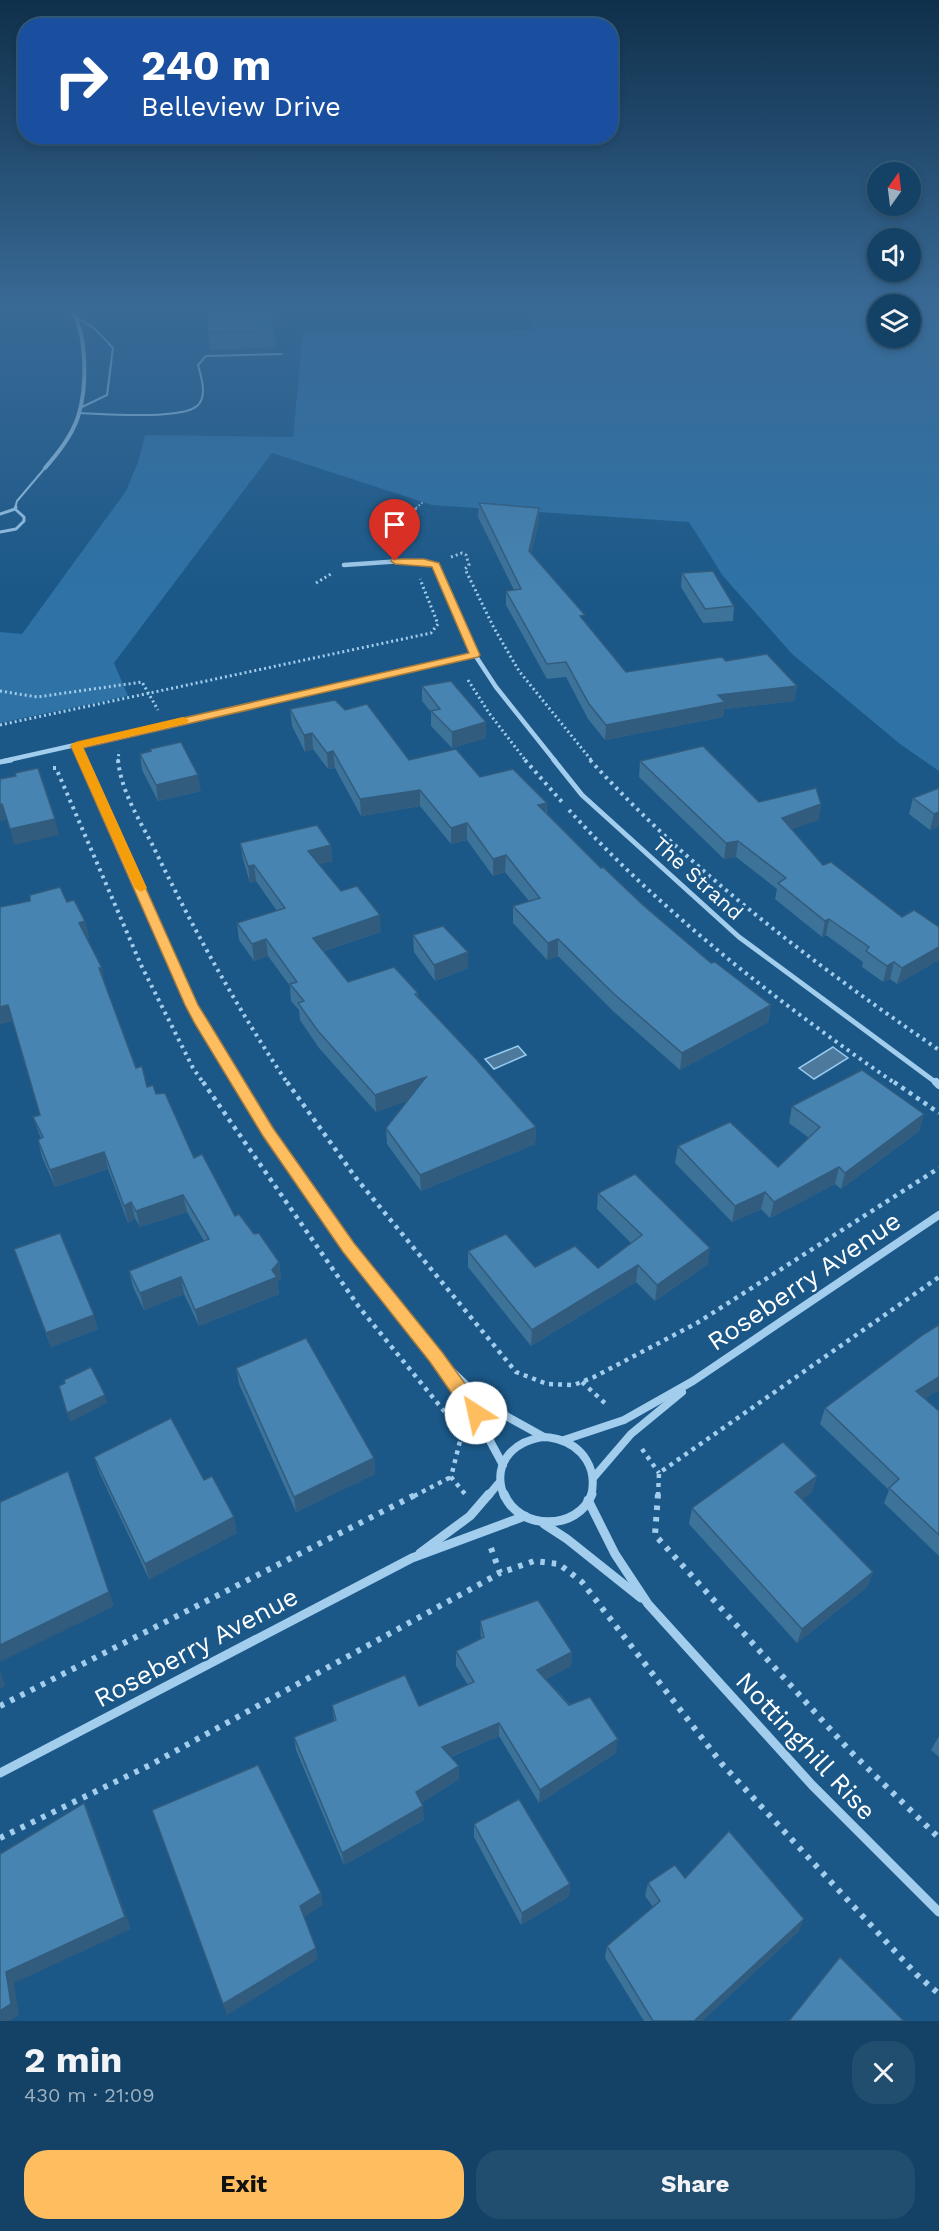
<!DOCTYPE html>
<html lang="en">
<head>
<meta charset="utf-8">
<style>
  :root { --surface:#144266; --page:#214d6f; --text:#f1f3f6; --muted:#9db0bf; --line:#335b7a; --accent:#febd5f }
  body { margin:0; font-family:"Work Sans",sans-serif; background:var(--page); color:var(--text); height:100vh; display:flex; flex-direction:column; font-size:22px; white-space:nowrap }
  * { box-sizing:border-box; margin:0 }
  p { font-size:20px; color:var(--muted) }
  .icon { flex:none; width:33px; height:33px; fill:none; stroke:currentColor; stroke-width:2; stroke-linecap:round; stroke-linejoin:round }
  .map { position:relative; height:2021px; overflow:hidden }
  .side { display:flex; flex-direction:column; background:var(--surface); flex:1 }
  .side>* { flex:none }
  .hud { position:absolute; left:18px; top:18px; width:600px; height:126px; border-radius:24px; box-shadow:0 3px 9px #0003,0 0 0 2px var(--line); background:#1a4fa0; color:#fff; overflow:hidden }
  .needle { width:39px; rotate:14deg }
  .buttons { position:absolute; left:867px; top:162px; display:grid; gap:12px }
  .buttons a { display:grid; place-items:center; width:54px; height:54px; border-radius:50%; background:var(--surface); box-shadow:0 3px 9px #0003,0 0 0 2px var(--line); font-size:30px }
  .pin { position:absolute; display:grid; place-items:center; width:51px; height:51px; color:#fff; margin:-62px -26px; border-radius:50% 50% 50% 0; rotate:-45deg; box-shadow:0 0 6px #0007 }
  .pin .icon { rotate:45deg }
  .me { position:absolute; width:66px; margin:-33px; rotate:325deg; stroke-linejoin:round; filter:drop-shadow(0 0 4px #0008) }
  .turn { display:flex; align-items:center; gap:21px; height:126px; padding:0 24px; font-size:27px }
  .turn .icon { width:78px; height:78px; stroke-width:2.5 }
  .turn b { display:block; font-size:42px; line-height:51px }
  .round { display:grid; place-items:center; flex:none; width:63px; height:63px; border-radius:24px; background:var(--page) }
  .headline { display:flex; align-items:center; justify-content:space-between; height:102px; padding:0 24px }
  h1 { font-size:36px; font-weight:700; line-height:45px }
  .action { display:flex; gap:12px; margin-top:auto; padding:12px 24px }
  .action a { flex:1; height:69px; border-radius:24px; background:var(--accent); color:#111; font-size:24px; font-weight:700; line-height:69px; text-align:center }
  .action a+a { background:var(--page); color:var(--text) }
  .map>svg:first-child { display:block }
</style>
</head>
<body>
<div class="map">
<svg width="939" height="2021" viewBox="0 0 939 2021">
  <rect width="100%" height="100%" fill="#1b5888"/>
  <!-- green -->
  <path fill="#2e72a6" d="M529,309H877L878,338H910L911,309H939V771L900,744L792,654L723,576L689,522L432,505L272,453L114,663L128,696L0,723V632L22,634L126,491L138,462L145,435L293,437L303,332L534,330Z"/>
  <!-- water -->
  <g fill="#4d799c" stroke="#96caee" stroke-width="1.5">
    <path d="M518,1046L526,1055L494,1069L485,1059Z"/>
    <path d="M833,1047L848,1058L814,1079L799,1068Z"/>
  </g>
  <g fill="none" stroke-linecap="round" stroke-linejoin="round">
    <!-- path-far4 -->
    <path stroke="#a3cdec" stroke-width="2" stroke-dasharray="1.5 2" stroke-linecap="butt" d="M416,508L423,502"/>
    <!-- path-far3 -->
    <g stroke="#a3cdec" stroke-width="3" stroke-dasharray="2 3" stroke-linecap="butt">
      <path d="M399,545L395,526L418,507"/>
      <path d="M451,557L462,553L466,555L469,565L465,569L494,628L519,671L592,761"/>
      <path d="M316,583L331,574"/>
      <path d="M468,680L489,713L526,761"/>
      <path d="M0,691L37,697L142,682L158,710"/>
      <path d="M0,725L431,633L438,624L420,579"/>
      <path d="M118,761L119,751"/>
    </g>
    <!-- path-far2 -->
    <g stroke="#a3cdec" stroke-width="4" stroke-dasharray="3 4.5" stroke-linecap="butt">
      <path d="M118,760C121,790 138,818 152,844C192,927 237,1008 288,1084"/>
      <path d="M525,760L562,802"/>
      <path d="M590,760C693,873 814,964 939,1050"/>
      <path d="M53,768H56L141,965L193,1068L204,1084"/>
      <path d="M569,810C661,912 783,1006 896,1084"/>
    </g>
    <!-- path-far1 -->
    <g stroke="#a3cdec" stroke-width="4.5" stroke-dasharray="4 5" stroke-linecap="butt">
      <path d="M203,1082L359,1307L462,1433"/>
      <path d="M287,1082L356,1178L516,1372L547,1384L574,1385L594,1377L697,1323L939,1168"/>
      <path d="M894,1082L939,1113"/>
      <path d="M582,1382L608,1406"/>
      <path d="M462,1433L451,1477L465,1494"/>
      <path d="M642,1449L659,1473"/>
      <path d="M414,1496L451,1477"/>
      <path d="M658,1496L659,1473L939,1277"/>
    </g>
    <!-- path -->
    <g stroke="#a3cdec" stroke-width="6" stroke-dasharray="4.5 7" stroke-linecap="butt">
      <path d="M658,1494L655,1535L850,1751L939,1838"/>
      <path d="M491,1548L500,1573L534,1561L559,1564L582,1582L722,1764L917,1975L939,1994"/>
      <path d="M0,1706L417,1494"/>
      <path d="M0,1838L150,1765L500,1573"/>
    </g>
    <!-- service-far1 -->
    <g stroke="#a3cdec" stroke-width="2">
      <path d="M78,318L95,329L113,348L107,395L82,407"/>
      <path d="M80,413C103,414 181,420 197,406C208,397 201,376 198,365L206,356L282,354"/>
      <path d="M15,508L17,501L45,468"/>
    </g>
    <!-- service -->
    <g stroke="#a3cdec" stroke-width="3">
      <path d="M15,509L16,507"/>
      <path d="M0,514L15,509"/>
      <path d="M0,532L16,529L24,521V517L15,509"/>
    </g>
    <!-- minor-far4 -->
    <path stroke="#a3cdec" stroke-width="4" d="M45,468C58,453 71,437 78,417C87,389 88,335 71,309"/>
    <!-- minor-far3 -->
    <g stroke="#a3cdec" stroke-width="4.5">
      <path d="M344,565L402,561L436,565L475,655L496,687L555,761"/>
      <path d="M77,746L84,761"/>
      <path d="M4,761L475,655"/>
    </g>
    <!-- minor-far2 -->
    <g stroke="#a3cdec" stroke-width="5">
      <path d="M83,760L191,1005L239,1084"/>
      <path d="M554,760L582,795L739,937L938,1084"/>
      <path d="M0,762L11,760"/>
    </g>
    <!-- minor-far1 -->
    <g stroke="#a3cdec" stroke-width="8">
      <path d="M238,1082L268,1132L362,1267L436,1357L475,1413L503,1465"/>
      <path d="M936,1082L939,1085"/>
      <path d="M445,1365L488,1406L544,1437"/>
      <path d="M564,1440L624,1420L693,1381L939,1215"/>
      <path d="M594,1477L631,1434L682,1392"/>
      <path d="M488,1496L498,1484"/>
      <path d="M504,1496C492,1465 511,1442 543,1437C547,1437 553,1438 557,1439C583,1446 598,1469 591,1496"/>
    </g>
    <!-- minor -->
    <g stroke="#a3cdec" stroke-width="9">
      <path d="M504,1494C519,1531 578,1531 592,1494"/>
      <path d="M588,1500L615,1554L648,1604L812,1785L939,1912"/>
      <path d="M544,1524L567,1539L641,1598"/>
      <path d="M420,1553L470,1516L489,1494"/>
      <path d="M0,1773L412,1558L525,1516"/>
    </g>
  </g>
  <!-- wall -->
  <g fill="#3d7299">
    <path d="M130,309H171L169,312Z"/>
    <path d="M272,309L276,347L210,350L208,332Z"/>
    <path d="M479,503L539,508V522L531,554L584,622L626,672L726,661L797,686L794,701L724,709L723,717L605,740L588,719L566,677L547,679L506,605V591L514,590L478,517Z"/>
    <path d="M682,573L734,606L733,621L703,623L681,587Z"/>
    <path d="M422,686L486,722V738L452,748L431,726V712L422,701Z"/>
    <path d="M290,709L345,710L409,760L480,777L547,803V813L601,868L711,963L771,1005L768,1022L680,1070L613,1011L558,956L547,960L513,923V906L529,901L505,872L493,876L467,840L451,844L420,806L361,816L335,768L328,769L313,749L305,752L292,726Z"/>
    <path d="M150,749L201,791L158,801L142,770L140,754L151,751Z"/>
    <path d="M640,761L759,802L821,804L818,820L792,829L823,865L902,917L939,927V960L897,984L890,979L883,982L862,967L863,962L826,935L822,937L775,899L777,889L736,857L724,859L639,777Z"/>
    <path d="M939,788V826L930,830L909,814L913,798Z"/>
    <path d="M240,843L333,861L319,864L341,891L381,932L324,951L348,982L418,993V997L536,1127L535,1144L421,1191L387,1144L386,1128L408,1100L376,1112L319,1048L300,1020L299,1010L291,1001L290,986L268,956L254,961L239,940L237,923L277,911L256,881L250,883L243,859Z"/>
    <path d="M67,902L85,921L89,938H86L105,984L136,1068L147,1087L156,1094L194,1158L235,1216L279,1262L281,1278L277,1282L279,1294L199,1326L184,1294L144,1310L133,1287L129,1271L204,1241L187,1212L140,1227L135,1218L128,1223L108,1169L55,1187L42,1157L38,1140L41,1139L33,1117L40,1115L13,1021L1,1024L0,1021V907Z"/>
    <path d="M413,935L468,952V968L435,981L414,952Z"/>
    <path d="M792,1106L924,1114L919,1131L841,1189L835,1184L770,1218L761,1209L732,1222L675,1163L678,1146L778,1167L809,1138L789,1123Z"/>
    <path d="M598,1193L708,1264L655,1301L636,1282L531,1346L468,1267V1251L535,1267L598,1268L631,1243L597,1209Z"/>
    <path d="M14,1249L98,1329L51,1347Z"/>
    <path d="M939,1325V1390L925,1398L939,1411V1556L884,1503L889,1490L820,1424L825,1408Z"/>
    <path d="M236,1368L374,1458L375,1474L296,1512L239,1384Z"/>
    <path d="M94,1457L204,1480L237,1533L149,1579L99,1472Z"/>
    <path d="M817,1476L812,1492L802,1499L873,1572L867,1587L797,1643L689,1524L692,1508Z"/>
    <path d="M480,1621L572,1652L571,1666L546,1679L616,1753L539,1803L499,1736L451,1757L459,1766V1779L421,1803L424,1820L344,1865L296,1750L294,1737L334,1721L332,1705L419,1706L468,1685L456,1666V1651L481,1639Z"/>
    <path d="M939,1736V1757L931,1750Z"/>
    <path d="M474,1824L570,1884L569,1896L521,1925L474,1837Z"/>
    <path d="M685,1878L799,1931L702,2021H644L605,1958L607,1946L653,1907L645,1896L648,1883Z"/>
  </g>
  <!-- shaded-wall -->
  <g fill="#325c7d">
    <path d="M539,508V522L528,566L529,551Z"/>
    <path d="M797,686L794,701L724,709L723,717L605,740L606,725L718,695Z"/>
    <path d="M486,722V738L452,748V732Z"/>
    <path d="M312,733L313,749L305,752L304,735Z"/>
    <path d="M333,751L335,768L328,769L327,753Z"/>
    <path d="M198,775L201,791L158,801L156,785Z"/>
    <path d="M420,790V806L361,816L360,799Z"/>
    <path d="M547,803L546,820L538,805Z"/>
    <path d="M2,804L6,820L0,821V805Z"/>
    <path d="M821,804L818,820L779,834L782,818Z"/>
    <path d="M939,812V826L930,830L934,814Z"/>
    <path d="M55,819L59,835L14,845L10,829Z"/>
    <path d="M467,823V840L451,844V828Z"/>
    <path d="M738,841L736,857L724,859L726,843Z"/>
    <path d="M331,845L333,861L309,867L308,851Z"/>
    <path d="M506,855L505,872L493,876V859Z"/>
    <path d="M254,865L256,881L250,883L248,866Z"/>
    <path d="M380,915L381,932L314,954L313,938Z"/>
    <path d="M829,919L826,935L822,937L825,921Z"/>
    <path d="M85,921L89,938L82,939L79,923Z"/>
    <path d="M266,939L268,956L254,961L252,944Z"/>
    <path d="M558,939V956L547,960L548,943Z"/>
    <path d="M939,947V960L897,984L902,968Z"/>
    <path d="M468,952V968L435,981L434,965Z"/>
    <path d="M894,962L890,979L883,982L887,966Z"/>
    <path d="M99,968H102L105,984L102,985Z"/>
    <path d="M8,1005L13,1021L1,1024L0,1021V1007Z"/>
    <path d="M771,1005L768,1022L680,1070L682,1053Z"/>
    <path d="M426,1077L427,1094L376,1112L375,1095Z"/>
    <path d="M924,1114L919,1131L841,1189L845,1173Z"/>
    <path d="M536,1127L535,1144L421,1191L420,1175Z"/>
    <path d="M104,1152L108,1169L55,1187L50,1170Z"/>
    <path d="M839,1167L835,1184L770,1218L774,1202Z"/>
    <path d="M765,1192L761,1209L732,1222L735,1206Z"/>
    <path d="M183,1195L187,1212L140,1227L136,1211Z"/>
    <path d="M131,1202L135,1218L128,1223L124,1206Z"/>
    <path d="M710,1248L708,1264L655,1301L657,1285Z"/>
    <path d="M279,1262L281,1278L277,1282L279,1294L199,1326L195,1310L272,1270Z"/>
    <path d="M638,1265L636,1282L531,1346L532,1330Z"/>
    <path d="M181,1277L184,1294L144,1310L140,1293Z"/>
    <path d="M94,1315L98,1329L51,1347L46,1333Z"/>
    <path d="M939,1377V1390L911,1407L916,1391Z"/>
    <path d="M105,1395L107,1403L70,1422L67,1413Z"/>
    <path d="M374,1458L375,1474L296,1512L294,1497Z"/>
    <path d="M68,1471L114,1606L0,1662V1645Z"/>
    <path d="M817,1476L812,1492L791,1508L795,1492Z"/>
    <path d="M234,1517L237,1533L149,1579L145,1564Z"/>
    <path d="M873,1572L867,1587L797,1643L802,1629Z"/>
    <path d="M572,1652L571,1666L536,1684L537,1670Z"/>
    <path d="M0,1671L5,1685L0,1689Z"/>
    <path d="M499,1723V1736L443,1760L442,1747Z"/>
    <path d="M618,1739L616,1753L539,1803L540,1790Z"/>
    <path d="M459,1766V1779L417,1806L416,1792Z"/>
    <path d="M84,1803L90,1816L131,1929L14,1983L19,2015L10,2021H0V2011L6,1972Z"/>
    <path d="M423,1806L424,1820L344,1865L342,1853Z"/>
    <path d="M570,1884L569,1896L521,1925L522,1913Z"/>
    <path d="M321,1893L323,1905L303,1918L300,1906Z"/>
    <path d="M804,1919L799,1931L702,2021H694Z"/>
    <path d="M316,1948L318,1959L227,2015L223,2004Z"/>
  </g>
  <!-- building -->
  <g fill="#4784b2" stroke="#325c7d" stroke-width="1.5">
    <path d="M208,309H272L274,330L208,332Z"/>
    <path d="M479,503L539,508L529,551L585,615L580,616L626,672L722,657L726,661L767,654L797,686L718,695L725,702L606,725L589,704L566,662L547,664L506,591L521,589Z"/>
    <path d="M713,571L734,606L705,609L682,573Z"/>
    <path d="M451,681L486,722L452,732L431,711L440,709L422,686Z"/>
    <path d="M335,700L345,710L367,704L409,760L456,749L480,777L513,769L547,803L538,805L601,868L603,867L644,906L711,963L715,962L771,1005L682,1053L614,994L558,939L548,943L513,906L540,898L506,855L493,859L467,823L451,828L420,790L360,799L333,751L327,753L312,733L304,735L290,709Z"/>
    <path d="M181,742L198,775L156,785L140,754L151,751L150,749Z"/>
    <path d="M703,746L759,802L816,788L821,804L782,818L823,865L831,862L902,917L914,910L939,927V947L902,968L894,962L887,966L866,951L869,947L829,919L825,921L778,883L786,878L738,841L726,843L640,761Z"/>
    <path d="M38,768L55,819L10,829L2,804L0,805V779L16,776L15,773Z"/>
    <path d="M939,788V812L934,814L913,798Z"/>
    <path d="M317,825L331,845L308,851L341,891L357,886L380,915L313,938L348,982L394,967L418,993L415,994L477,1060L536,1127L420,1175L386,1128L426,1077L375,1095L318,1031L298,1003L304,1001L290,984L297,982L266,939L252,944L237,923L285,908L254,865L248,866L240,843Z"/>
    <path d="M60,887L67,902L74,900L85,921L79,923L102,968H99L136,1068L142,1066L147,1087L153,1085L156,1094L165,1093L194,1158L202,1154L235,1216L239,1214L254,1234L259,1233L279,1262L272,1270L277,1277L195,1310L181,1277L140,1293L129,1271L209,1239L183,1195L136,1211L131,1202L124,1206L104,1152L50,1170L38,1140L43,1137L33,1117L40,1115L8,1005L0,1007V907L30,901V895Z"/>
    <path d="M443,926L468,952L434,965L413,935Z"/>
    <path d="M862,1070L924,1114L845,1173L839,1167L774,1202L765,1192L735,1206L678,1146L730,1122L778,1167L820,1127L792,1106Z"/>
    <path d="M635,1174L710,1248L657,1285L638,1265L532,1330L468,1251L506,1234L535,1267L575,1246L598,1268L642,1235L598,1193Z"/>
    <path d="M60,1233L94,1315L46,1333L14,1249Z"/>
    <path d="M939,1325V1377L916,1391L939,1411V1535L889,1488L899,1479L825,1408L924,1334Z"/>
    <path d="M306,1338L374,1458L294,1497L236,1368Z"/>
    <path d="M91,1367L105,1395L67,1413L59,1386L65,1383L64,1380Z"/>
    <path d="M171,1418L204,1480L212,1476L234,1517L145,1564L94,1457Z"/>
    <path d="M783,1442L817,1476L795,1492L873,1572L802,1629L692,1508Z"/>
    <path d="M68,1471L109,1592L0,1645V1502Z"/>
    <path d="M538,1600L572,1652L537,1670L569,1705L590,1697L618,1739L540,1790L499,1723L442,1747L459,1766L416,1792L423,1806L342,1853L294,1737L336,1720L332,1705L405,1675L419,1706L474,1682L456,1651L484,1637L480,1621Z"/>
    <path d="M258,1765L321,1893L300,1906L316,1948L223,2004L152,1810Z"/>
    <path d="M519,1799L570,1884L522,1913L474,1824Z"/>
    <path d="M84,1803L125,1917L6,1972L11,2004L0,2011V1854Z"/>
    <path d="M729,1831L804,1919L694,2021H653L607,1946L660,1901L648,1883L675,1865L685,1878Z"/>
    <path d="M840,1957L904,2021H789Z"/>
  </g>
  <!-- sky -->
  <linearGradient id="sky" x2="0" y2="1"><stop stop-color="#0f304b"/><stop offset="0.52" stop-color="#396a96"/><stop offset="1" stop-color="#396a96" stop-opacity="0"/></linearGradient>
  <rect width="939" height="592" fill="url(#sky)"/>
  <!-- route -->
  <path fill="#febd5f" stroke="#a57b3e" stroke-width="1.5" d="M392,559H424L439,563L480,655L478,657L83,748L198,1005L208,1021L273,1128L354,1243L442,1352L482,1407L484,1413L482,1418L476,1420L469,1418L430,1362L343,1252L263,1136L195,1024L185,1005L71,746L77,742L469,653L432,567L395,564L391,561Z"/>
  <!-- slow -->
  <path fill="#f59e0b" d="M183,717L189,720L187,723L83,747L147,888L141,892L135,888L71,746L73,743Z"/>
  <g text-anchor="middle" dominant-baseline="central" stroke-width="5" stroke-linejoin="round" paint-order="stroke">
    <!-- street labels -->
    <g font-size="21" fill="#fff" stroke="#1b5888">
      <text transform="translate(698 878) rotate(42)">The Strand</text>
    </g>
    <!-- near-street labels -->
    <g font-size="26" fill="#fff" stroke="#1b5888">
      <text transform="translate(804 1281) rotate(-34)">Roseberry Avenue</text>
      <text transform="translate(196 1647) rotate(-28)">Roseberry Avenue</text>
      <text transform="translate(806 1746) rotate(47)">Nottinghill Rise</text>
    </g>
  </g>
</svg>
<div class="buttons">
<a><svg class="needle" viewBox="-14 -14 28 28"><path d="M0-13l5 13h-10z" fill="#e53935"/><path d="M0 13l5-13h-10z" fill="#9db0bf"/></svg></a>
<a><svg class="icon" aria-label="sound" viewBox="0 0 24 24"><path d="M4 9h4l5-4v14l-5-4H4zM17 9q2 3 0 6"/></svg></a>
<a><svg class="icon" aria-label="layers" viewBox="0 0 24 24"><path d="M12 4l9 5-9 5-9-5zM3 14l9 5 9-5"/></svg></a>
</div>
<div class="pin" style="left:395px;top:561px;background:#d93025"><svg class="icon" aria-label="arrive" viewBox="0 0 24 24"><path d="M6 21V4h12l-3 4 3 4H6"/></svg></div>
<svg class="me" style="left:476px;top:1413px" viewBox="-20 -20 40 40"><circle r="19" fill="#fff"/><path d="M0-13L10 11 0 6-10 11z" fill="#febd5f"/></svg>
<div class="hud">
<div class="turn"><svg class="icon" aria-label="right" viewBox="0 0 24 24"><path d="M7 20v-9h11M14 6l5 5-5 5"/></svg><div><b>240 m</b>Belleview Drive</div></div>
</div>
</div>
<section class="side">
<div class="headline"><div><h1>2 min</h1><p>430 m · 21:09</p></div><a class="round"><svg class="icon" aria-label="close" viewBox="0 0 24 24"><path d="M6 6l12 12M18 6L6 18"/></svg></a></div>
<div class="action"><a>Exit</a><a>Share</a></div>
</section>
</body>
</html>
